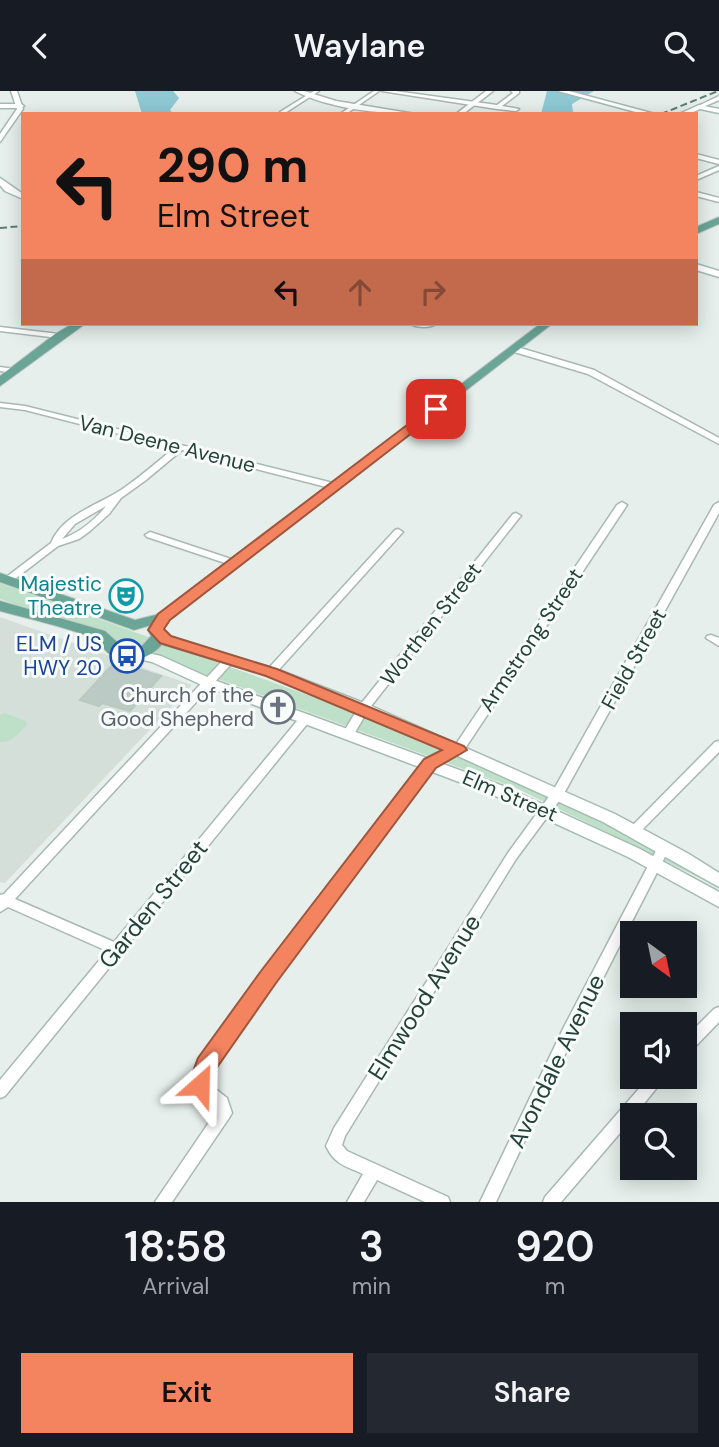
<!DOCTYPE html>
<html lang="en">
<head>
<meta charset="utf-8">
<style>
  :root { --surface:#171b24; --page:#242831; --text:#f1f3f6; --muted:#9ea1a6; --accent:#f4845f }
  body { margin:0; font-family:"DM Sans",sans-serif; background:var(--page); color:var(--text); height:100vh; display:flex; flex-direction:column; font-size:26px; white-space:nowrap }
  * { box-sizing:border-box; margin:0 }
  p { font-size:23px; color:var(--muted) }
  .icon { flex:none; width:38px; height:38px; fill:none; stroke:currentColor; stroke-width:2; stroke-linecap:round; stroke-linejoin:round }
  .map { position:relative; height:1111px; overflow:hidden }
  .sheet { display:flex; flex-direction:column; background:var(--surface); flex:1 }
  .sheet>* { flex:none }
  .hud { position:absolute; left:21px; top:21px; width:677px; height:214px; border-radius:0px; box-shadow:0 4px 18px #0003; background:#f4845f; color:#111; overflow:hidden }
  .needle { width:46px; rotate:147deg }
  .fabs { position:absolute; left:620px; top:830px; display:grid; gap:14px }
  .fabs a { display:grid; place-items:center; width:77px; height:77px; border-radius:0px; background:var(--surface); box-shadow:0 4px 18px #0003; font-size:35px }
  .pin { position:absolute; display:grid; place-items:center; width:60px; height:60px; color:#fff; margin:-30px; border-radius:14px; box-shadow:0 4px 10px #0006 }
  .me { position:absolute; width:77px; margin:-38px; rotate:25deg; stroke-linejoin:round; filter:drop-shadow(0 0 5px #0008) }
  .turn { display:flex; align-items:center; gap:24px; height:147px; padding:0 21px; font-size:32px }
  .turn .icon { width:91px; height:91px; stroke-width:2.5 }
  .turn b { display:block; font-size:49px; line-height:60px }
  .lanes { display:flex; align-items:center; height:66px; padding:0 21px; background:#0003; justify-content:center; gap:35px; direction:ltr }
  .lanes .off { opacity:.35 }
  .eta { display:flex; justify-content:space-evenly; align-items:center; height:119px; text-align:center }
  .eta b { font-size:42px; font-weight:600; line-height:49px }
  .primary-button { display:flex; gap:14px; margin-top:auto; padding:14px 21px }
  .primary-button a { flex:1; height:80px; border-radius:0px; background:var(--accent); color:#111; font-size:28px; font-weight:600; line-height:80px; text-align:center }
  .primary-button a+a { background:var(--page); color:var(--text) }
  header { display:flex; justify-content:space-between; align-items:center; height:91px; padding:0 21px; background:var(--surface); font-size:32px; font-weight:600 }
  .map>svg:first-child { display:block }
</style>
</head>
<body>
<header><svg class="icon" aria-label="back" viewBox="0 0 24 24"><path d="M15 5l-7 7 7 7"/></svg>Waylane<svg class="icon" aria-label="search" viewBox="0 0 24 24"><circle cx="10" cy="10" r="6"/><path d="M15 15l6 6"/></svg></header>
<div class="map">
<svg width="719" height="1111" viewBox="0 0 719 1111">
  <rect width="100%" height="100%" fill="#e6efeb"/>
  <!-- built -->
  <path fill="#d4dfda" d="M0,526L192,594L5,792L0,791Z"/>
  <!-- green -->
  <g fill="#bfe0c8">
    <path d="M0,492L406,640L566,712L632,745L706,790L518,698L0,508Z"/>
    <path d="M5,622L26,630L27,634C19,642 12,652 0,651V624Z"/>
  </g>
  <!-- water -->
  <g fill="#8ec9d4">
    <path d="M135,0H173L179,7L170,19L173,23H142Z"/>
    <path d="M547,0H594L572,13L573,23H541Z"/>
  </g>
  <!-- building -->
  <path fill="#bbcac4" stroke="#b8c9c2" stroke-width="2" d="M115,571L161,585L130,620L102,612L99,615L80,609Z"/>
  <g fill="none" stroke-linecap="round" stroke-linejoin="round">
    <defs>
      <g id="minor">
        <path d="M314,0H319L285,22L280,21Z"/>
        <path d="M374,0H379L346,23H340Z"/>
        <path d="M382,0H395L497,14L513,2L511,0H519V2L502,15L519,18L516,20L497,18Z"/>
        <path d="M719,5V9L701,17L696,16Z"/>
        <path d="M0,13H21L24,15L21,17H0Z"/>
        <path d="M696,63L719,69V73L696,67Z"/>
        <path d="M719,75V79L696,89V85Z"/>
        <path d="M696,101L719,107V111L696,105Z"/>
        <path d="M411,233H436C430,237 417,237 411,233Z"/>
        <path d="M0,236L59,243L63,245L59,247L0,240Z"/>
        <path d="M511,256H517L594,279L719,347V353L588,283L511,260Z"/>
        <path d="M0,276L14,278L18,280L14,282L0,280Z"/>
        <path d="M0,312L25,315L337,393L338,395L334,398L182,359L146,389L121,407L109,423L90,440L79,448L58,455L11,491H5L3,489L5,487L51,452C62,424 98,414 121,399C140,386 157,371 174,357L25,319L0,316ZM106,415C95,429 79,442 62,448L75,433Z"/>
        <path d="M622,411L627,414L462,662L434,675C384,742 333,808 284,876C257,912 226,950 208,992L227,1007L232,1022L229,1027L172,1111H155L216,1021C214,1009 198,1005 193,994C213,947 246,905 276,864C325,799 376,734 426,669L454,656L617,414Z"/>
        <path d="M719,411V422L562,706L516,768L345,1045L342,1054L347,1060L448,1106L450,1111H425L377,1089L364,1111H347L363,1083C346,1075 335,1074 326,1055L334,1037L508,762L553,700L714,414Z"/>
        <path d="M516,422L521,425L519,427L368,619L353,645H345L343,642L360,614L513,423Z"/>
        <path d="M398,438L403,441L401,443L275,583H267L266,581L267,579L395,439Z"/>
        <path d="M150,441L237,470L239,472L234,475L147,446L145,444Z"/>
        <path d="M711,544L719,547V555L706,547L707,545Z"/>
        <path d="M230,565L234,566L235,568L234,570L15,808L114,851L302,624H310L312,627L5,1005L0,1007V989L107,860L8,816L0,821V804L4,803L226,566Z"/>
        <path d="M719,650V661L638,743H630L628,740L630,737L715,651Z"/>
        <path d="M664,751L668,753L670,756L575,942L496,1111H480L564,936L658,756L660,753Z"/>
        <path d="M719,916V931L689,962L684,964V948L714,918Z"/>
        <path d="M650,985H666L635,1024H632V1028L561,1111H543L545,1106Z"/>
      </g>
      <g id="tertiary">
        <path d="M295,0H304L336,10L415,23C379,23 327,17 295,0Z"/>
        <path d="M486,0H493L463,23H456Z"/>
      </g>
      <g id="secondary">
        <path d="M11,0H17L23,18L0,51V43L17,18Z"/>
        <path d="M558,0H569L655,23H643Z"/>
        <path d="M699,14L719,18V22L700,18L689,23H679Z"/>
        <path d="M0,87L23,103V108L5,100L0,94Z"/>
        <path d="M696,173L719,180V186L696,179Z"/>
        <path d="M158,539L173,547L276,578L369,614L615,723L689,763L719,782V796L603,731L359,620L266,584L163,553L151,543Z"/>
        <path d="M134,559L161,565L214,589L503,695L640,758L719,801V816L628,766L491,703L204,595L152,571L129,566L127,563Z"/>
      </g>
      <g id="primary">
        <path d="M719,126V133L696,143V136Z"/>
        <path d="M72,233H85L0,295V285L55,243Z"/>
        <path d="M540,233H552L169,529L134,539L0,491V482L135,529L159,523Z"/>
        <path d="M0,510L105,540L125,558L141,556L151,545L148,539L151,536H161L167,545C158,566 131,575 111,564C102,559 101,549 91,546C61,535 30,528 0,520Z"/>
      </g>
    </defs>
    <!-- minor casing -->
    <use href="#minor" stroke="#a8b8b2" stroke-width="3"/>
    <!-- tertiary casing -->
    <use href="#tertiary" stroke="#a8b8b2" stroke-width="3"/>
    <!-- secondary casing -->
    <use href="#secondary" stroke="#a4bbb3" stroke-width="3"/>
    <!-- primary casing -->
    <use href="#primary" stroke="#c2cac8" stroke-width="2"/>
    <!-- minor -->
    <use href="#minor" fill="#fff" fill-rule="evenodd"/>
    <!-- tertiary -->
    <use href="#tertiary" fill="#fff" fill-rule="evenodd"/>
    <!-- secondary -->
    <use href="#secondary" fill="#fff" fill-rule="evenodd"/>
    <!-- primary -->
    <use href="#primary" fill="#6aa596" fill-rule="evenodd"/>
    <!-- rail -->
    <g stroke="#5f7d75" stroke-width="2" stroke-dasharray="7 3.5" stroke-linecap="butt">
      <path d="M661,23L718,0"/>
      <path d="M0,137L23,135"/>
    </g>
  </g>
  <!-- route -->
  <path fill="#f4845f" stroke="#9f563e" stroke-width="2" d="M432,315L443,318L170,529L164,538L171,545L277,578L464,655L467,659L436,677L276,892L216,978L208,1001L200,1004L192,1001L188,994L198,967L261,880L424,668L442,659L266,585L160,552L148,539L158,523Z"/>
  <!-- icons -->
  <defs>
    <symbol id="theatre-ring" viewBox="-11 -11 22 22"><circle r="9.5" fill="#f7fbf9" stroke="#0f9aa8" stroke-width="1.5"/><path d="M-5-5.5Q0-4 5-5.5V0Q5 5 0 6Q-5 5-5 0ZM-3.3-2.5H-1v1.5H-3.3ZM1-2.5H3.3v1.5H1ZM-2.8 1Q0 5.5 2.8 1Z" fill="#0f9aa8"/></symbol>
    <symbol id="bus-ring" viewBox="-11 -11 22 22"><circle r="9.5" fill="#f7fbf9" stroke="#1a4fb4" stroke-width="1.5"/><path d="M-5-6H5V4H4V6H2V4H-2V6H-4V4H-5ZM-3.5-4V0h7V-4ZM-3.5 1.2v1.5H-2V1.2ZM2 1.2v1.5H3.5V1.2Z" fill="#1a4fb4"/></symbol>
    <symbol id="church-ring" viewBox="-11 -11 22 22"><circle r="9.5" fill="#f7fbf9" stroke="#6b7280" stroke-width="1.5"/><path d="M-1.2-6h2.4v3.5h3.3v2.4h-3.3V6h-2.4V-.1h-3.3v-2.4h3.3Z" fill="#6b7280"/></symbol>
  </defs>
  <g fill-rule="evenodd">
    <use href="#theatre-ring" x="107" y="486" width="38" height="38"/>
    <use href="#bus-ring" x="108" y="546" width="38" height="38"/>
    <use href="#church-ring" x="259" y="597" width="38" height="38"/>
  </g>
  <g text-anchor="middle" dominant-baseline="central" stroke-width="6" stroke-linejoin="round" paint-order="stroke">
    <!-- street labels -->
    <g font-size="21" fill="#24423a" stroke="#f7fbf9">
      <text transform="translate(167 353) rotate(14)">Van Deene Avenue</text>
      <text transform="translate(431 533) rotate(-52)">Worthen Street</text>
      <text transform="translate(531 549) rotate(-56)">Armstrong Street</text>
      <text transform="translate(634 568) rotate(-61)">Field Street</text>
      <text transform="translate(510 705) rotate(23)">Elm Street</text>
    </g>
    <!-- culture labels -->
    <g font-size="21" fill="#0d838f" stroke="#f7fbf9" text-anchor="end">
      <text x="102" y="493">Majestic<tspan x="102" dy="24">Theatre</tspan></text>
    </g>
    <!-- transit labels -->
    <g font-size="21" fill="#164399" stroke="#f7fbf9" text-anchor="end">
      <text x="102" y="553">ELM / US<tspan x="102" dy="24">HWY 20</tspan></text>
    </g>
    <!-- worship labels -->
    <g font-size="21" fill="#5b616d" stroke="#f7fbf9" text-anchor="end">
      <text x="254" y="604">Church of the<tspan x="254" dy="24">Good Shepherd</tspan></text>
    </g>
    <!-- near-street labels -->
    <g font-size="24" fill="#24423a" stroke="#f7fbf9">
      <text transform="translate(153 813) rotate(-51)">Garden Street</text>
      <text transform="translate(424 906) rotate(-58)">Elmwood Avenue</text>
      <text transform="translate(556 970) rotate(-64)">Avondale Avenue</text>
    </g>
  </g>
</svg>
<div class="fabs">
<a><svg class="needle" viewBox="-14 -14 28 28"><path d="M0-13l5 13h-10z" fill="#e53935"/><path d="M0 13l5-13h-10z" fill="#9ea1a6"/></svg></a>
<a><svg class="icon" aria-label="sound" viewBox="0 0 24 24"><path d="M4 9h4l5-4v14l-5-4H4zM17 9q2 3 0 6"/></svg></a>
<a><svg class="icon" aria-label="search" viewBox="0 0 24 24"><circle cx="10" cy="10" r="6"/><path d="M15 15l6 6"/></svg></a>
</div>
<div class="pin" style="left:436px;top:318px;background:#d93025"><svg class="icon" aria-label="arrive" viewBox="0 0 24 24"><path d="M6 21V4h12l-3 4 3 4H6"/></svg></div>
<svg class="me" style="left:200px;top:994px" viewBox="-20 -20 40 40"><path d="M0-17L14 15 0 8-14 15z" fill="#f4845f" stroke="#fff" stroke-width="4"/></svg>
<div class="hud">
<div class="turn"><svg class="icon" aria-label="left" viewBox="0 0 24 24"><path d="M17 20v-9H6M10 6l-5 5 5 5"/></svg><div><b>290 m</b>Elm Street</div></div>
<div class="lanes"><svg class="icon" aria-label="left" viewBox="0 0 24 24"><path d="M17 20v-9H6M10 6l-5 5 5 5"/></svg><svg class="icon off" aria-label="ahead" viewBox="0 0 24 24"><path d="M12 20V5M6 11l6-6 6 6"/></svg><svg class="icon off" aria-label="right" viewBox="0 0 24 24"><path d="M7 20v-9h11M14 6l5 5-5 5"/></svg></div>
</div>
</div>
<section class="sheet">
<div class="eta">
<div><b>18:58</b><p>Arrival</p></div>
<div><b>3</b><p>min</p></div>
<div><b>920</b><p>m</p></div>
</div>
<div class="primary-button"><a>Exit</a><a>Share</a></div>
</section>
</body>
</html>
